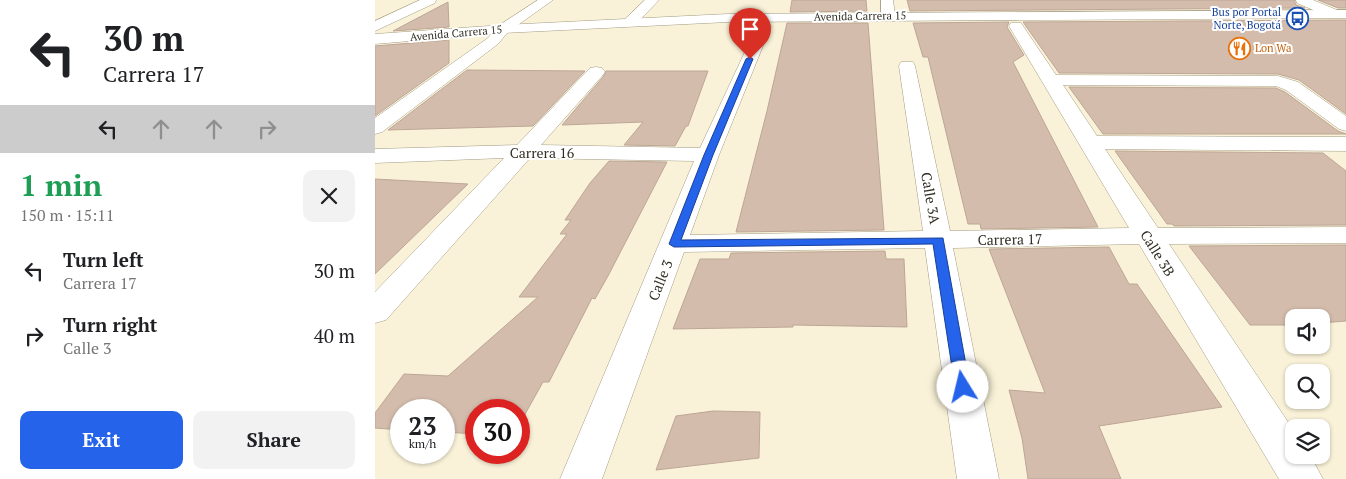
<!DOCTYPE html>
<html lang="en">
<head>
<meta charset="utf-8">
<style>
  :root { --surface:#fff; --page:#f2f2f2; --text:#202124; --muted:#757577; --accent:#2563eb }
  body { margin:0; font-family:"PT Serif",serif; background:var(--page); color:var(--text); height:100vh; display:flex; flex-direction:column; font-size:19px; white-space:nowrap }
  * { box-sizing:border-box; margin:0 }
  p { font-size:16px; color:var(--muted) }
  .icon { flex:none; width:28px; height:28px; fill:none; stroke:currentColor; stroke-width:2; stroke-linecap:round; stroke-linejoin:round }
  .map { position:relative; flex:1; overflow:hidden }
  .drawer { display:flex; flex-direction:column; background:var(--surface); width:375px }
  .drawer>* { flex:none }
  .hud { background:#fff; color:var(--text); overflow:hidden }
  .buttons { position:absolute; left:910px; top:309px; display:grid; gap:10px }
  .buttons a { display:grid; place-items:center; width:45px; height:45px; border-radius:10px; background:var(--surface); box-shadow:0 1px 4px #0004; font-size:25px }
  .speed { position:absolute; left:15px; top:399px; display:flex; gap:10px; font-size:25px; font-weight:700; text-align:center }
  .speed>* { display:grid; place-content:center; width:65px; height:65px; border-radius:50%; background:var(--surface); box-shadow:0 1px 4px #0004; line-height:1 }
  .speed small { font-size:12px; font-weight:400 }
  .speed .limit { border:8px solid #d22; background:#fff; color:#111 }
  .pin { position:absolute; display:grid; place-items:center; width:42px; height:42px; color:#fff; margin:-51px -21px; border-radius:50% 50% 50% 0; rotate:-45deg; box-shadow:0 0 5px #0007 }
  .pin .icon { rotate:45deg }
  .me { position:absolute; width:55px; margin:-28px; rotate:351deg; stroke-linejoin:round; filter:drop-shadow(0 0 4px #0008) }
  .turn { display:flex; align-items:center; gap:18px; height:105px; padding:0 20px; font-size:22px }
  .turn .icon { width:65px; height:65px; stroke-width:2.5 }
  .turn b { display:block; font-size:35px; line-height:42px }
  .lanes { display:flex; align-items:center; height:48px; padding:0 20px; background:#0003; justify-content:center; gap:25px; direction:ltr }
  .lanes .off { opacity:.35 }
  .round { display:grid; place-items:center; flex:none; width:52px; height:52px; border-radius:10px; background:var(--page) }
  .headline { display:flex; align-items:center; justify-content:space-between; height:85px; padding:0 20px }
  h1 { font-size:30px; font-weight:600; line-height:38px; color:#1e9e55 }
  .button { display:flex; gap:10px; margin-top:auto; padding:10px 20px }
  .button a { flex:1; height:58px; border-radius:10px; background:var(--accent); color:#fff; font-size:20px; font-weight:600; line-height:58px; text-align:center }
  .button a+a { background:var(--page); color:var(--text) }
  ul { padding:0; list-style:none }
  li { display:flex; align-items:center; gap:15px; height:65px; padding:0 20px }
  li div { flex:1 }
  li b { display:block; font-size:19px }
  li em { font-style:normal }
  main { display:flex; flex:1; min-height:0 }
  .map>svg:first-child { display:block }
</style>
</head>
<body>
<main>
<section class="drawer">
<div class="hud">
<div class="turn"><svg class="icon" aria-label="left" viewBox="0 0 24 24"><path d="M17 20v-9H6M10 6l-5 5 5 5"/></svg><div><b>30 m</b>Carrera 17</div></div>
<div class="lanes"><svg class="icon" aria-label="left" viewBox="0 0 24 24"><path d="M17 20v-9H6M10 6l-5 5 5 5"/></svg><svg class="icon off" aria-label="ahead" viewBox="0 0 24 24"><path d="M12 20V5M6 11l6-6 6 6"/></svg><svg class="icon off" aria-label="ahead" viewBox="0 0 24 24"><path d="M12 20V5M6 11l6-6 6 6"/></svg><svg class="icon off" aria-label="right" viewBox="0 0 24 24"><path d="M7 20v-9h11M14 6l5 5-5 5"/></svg></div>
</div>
<div class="headline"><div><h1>1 min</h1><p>150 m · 15:11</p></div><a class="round"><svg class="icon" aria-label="close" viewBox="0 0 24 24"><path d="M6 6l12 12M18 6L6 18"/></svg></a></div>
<ul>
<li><svg class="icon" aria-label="left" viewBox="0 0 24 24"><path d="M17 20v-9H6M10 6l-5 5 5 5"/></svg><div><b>Turn left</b><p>Carrera 17</p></div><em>30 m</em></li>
<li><svg class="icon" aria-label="right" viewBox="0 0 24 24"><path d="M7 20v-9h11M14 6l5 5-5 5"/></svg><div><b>Turn right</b><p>Calle 3</p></div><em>40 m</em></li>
</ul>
<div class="button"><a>Exit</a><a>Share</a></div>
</section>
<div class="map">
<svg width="971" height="479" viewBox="0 0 971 479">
  <rect width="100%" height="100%" fill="#f9f2d8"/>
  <!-- building -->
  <g fill="#d3bcac" stroke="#bda696">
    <path d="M417,0H491L492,11L415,12Z"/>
    <path d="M532,0H919L921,5L930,8L535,11Z"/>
    <path d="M943,0H971V8H963Z"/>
    <path d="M73,2L74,27L18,31Z"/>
    <path d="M971,20V114L924,80L903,74L684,73L648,22Z"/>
    <path d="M634,22L632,27L649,55L638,62L723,227L606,229L605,224H593L553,57H548L538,23Z"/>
    <path d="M412,23H493L509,230L361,232L392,111Z"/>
    <path d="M74,40V63L0,116V46Z"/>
    <path d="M92,70L210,71L158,126L13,130Z"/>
    <path d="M231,71H333L313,126H311L300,146L249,145L268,122L187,125L228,77Z"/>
    <path d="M694,87L901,88L910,92L963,131L971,134H728Z"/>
    <path d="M740,151L948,153L971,171V225L799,226L797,224H792Z"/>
    <path d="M234,161L292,162L233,276L220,299L217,298L174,382H168L144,425V410H101V434L69,432V410H26V430L0,428V413L29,374L73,376L163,297H144L192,234H185L196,220H190L215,183Z"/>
    <path d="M0,179L93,184L0,274Z"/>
    <path d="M971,245V321L946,323V318H919V325H875L814,246Z"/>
    <path d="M734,247L754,284H762L847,407L724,426L746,479H653L647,438L634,390L670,393L614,249Z"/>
    <path d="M510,251L511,259H529L532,327L418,325V327L298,329L325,259H354L356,253Z"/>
    <path d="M338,411L385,412L384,458L281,470L301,416Z"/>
  </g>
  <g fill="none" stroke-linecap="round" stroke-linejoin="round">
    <defs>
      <g id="street">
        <path d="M45,0H61L60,3L0,31V21Z"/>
        <path d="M163,0H178L133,32L123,44L7,132L0,134V118L113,38L123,26Z"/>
        <path d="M270,0H284L260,25H250L248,22L250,19Z"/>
        <path d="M506,0H518L520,16L518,19L513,20L506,16Z"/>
        <path d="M921,0H938L962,10L964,13L957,17L952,16L922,3Z"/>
        <path d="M389,22L394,23L396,26L344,155L315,235L548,231L524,66L526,62H538L540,66L575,231L754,228L634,26L636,23H646L681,75L903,76L923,82L971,116V131L964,129L911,90L901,86L688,85L722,136L971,137V151L730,149L783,228L971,227V243L794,244L919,431V455H935L948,479H904L764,244L578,248L624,479H582L550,248L309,252L227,479H185L319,161L155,158L11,320L0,323V292L129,158L0,163V149L142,145L215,68L221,67L227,68L230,72L227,76L166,145L325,148L382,26L384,23Z"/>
      </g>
      <path id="secondary" d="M971,10V18L353,22L128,33L0,44V34L128,25L353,14Z"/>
    </defs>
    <!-- street casing -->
    <use href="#street" stroke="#a39c84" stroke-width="1"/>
    <!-- secondary casing -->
    <use href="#secondary" stroke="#a39c84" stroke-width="1"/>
    <!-- street -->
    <use href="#street" fill="#fff" fill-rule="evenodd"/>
    <!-- secondary -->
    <use href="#secondary" fill="#fff" fill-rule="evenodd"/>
  </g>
  <!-- route -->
  <path fill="#2563eb" stroke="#184099" d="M375,57L378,59L338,155L306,240L568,238L595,387L593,391L588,393L582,391L580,387L558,244L299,247L294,244L329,155L371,59Z"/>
  <!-- icons -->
  <defs>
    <symbol id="bus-ring" viewBox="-11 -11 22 22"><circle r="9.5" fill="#fff" stroke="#1a4fb4" stroke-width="1.5"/><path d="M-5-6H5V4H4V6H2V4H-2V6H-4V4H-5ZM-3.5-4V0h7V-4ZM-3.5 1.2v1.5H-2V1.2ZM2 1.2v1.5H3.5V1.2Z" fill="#1a4fb4"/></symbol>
    <symbol id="restaurant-ring" viewBox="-11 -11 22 22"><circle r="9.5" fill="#fff" stroke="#e8710a" stroke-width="1.5"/><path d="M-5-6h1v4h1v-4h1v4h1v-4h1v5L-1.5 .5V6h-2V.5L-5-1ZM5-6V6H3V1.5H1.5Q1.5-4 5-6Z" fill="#e8710a"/></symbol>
  </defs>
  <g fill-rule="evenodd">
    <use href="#bus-ring" x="910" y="6" width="25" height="25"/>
    <use href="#restaurant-ring" x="852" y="36" width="25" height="25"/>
  </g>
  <g text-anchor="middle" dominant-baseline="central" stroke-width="4" stroke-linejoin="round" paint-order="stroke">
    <!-- far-transit labels -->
    <g font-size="11" fill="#164399" stroke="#fff" text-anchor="end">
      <text x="906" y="12">Bus por Portal<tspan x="906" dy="13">Norte, Bogotá</tspan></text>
    </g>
    <!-- far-street labels -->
    <g font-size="11" fill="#312e24" stroke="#fff">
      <text transform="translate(485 16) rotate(-1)">Avenida Carrera 15</text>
      <text transform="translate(81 33) rotate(-5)">Avenida Carrera 15</text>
    </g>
    <!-- far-food labels -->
    <g font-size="11" fill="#c56008" stroke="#fff" text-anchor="start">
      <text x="880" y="48">Lon Wa</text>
    </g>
    <!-- street labels -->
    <g font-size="14" fill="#312e24" stroke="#fff">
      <text x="167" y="152">Carrera 16</text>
      <text transform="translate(556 198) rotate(80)">Calle 3A</text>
      <text transform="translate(635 239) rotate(-1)">Carrera 17</text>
      <text transform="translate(783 253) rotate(58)">Calle 3B</text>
      <text transform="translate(285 280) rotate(-68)">Calle 3</text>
    </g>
  </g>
</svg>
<div class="buttons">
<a><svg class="icon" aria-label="sound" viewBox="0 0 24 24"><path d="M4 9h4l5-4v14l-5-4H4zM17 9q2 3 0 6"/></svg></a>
<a><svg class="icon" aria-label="search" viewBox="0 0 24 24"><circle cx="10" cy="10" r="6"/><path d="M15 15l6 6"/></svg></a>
<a><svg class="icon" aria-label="layers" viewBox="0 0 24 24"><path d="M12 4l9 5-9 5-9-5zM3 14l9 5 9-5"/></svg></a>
</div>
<div class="speed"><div>23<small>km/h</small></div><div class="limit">30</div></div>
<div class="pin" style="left:375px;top:59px;background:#d93025"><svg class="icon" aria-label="arrive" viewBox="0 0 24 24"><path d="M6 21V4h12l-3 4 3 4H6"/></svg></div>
<svg class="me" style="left:588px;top:387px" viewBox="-20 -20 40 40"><circle r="19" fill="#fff"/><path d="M0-13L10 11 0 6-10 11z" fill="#2563eb"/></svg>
</div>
</main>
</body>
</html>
